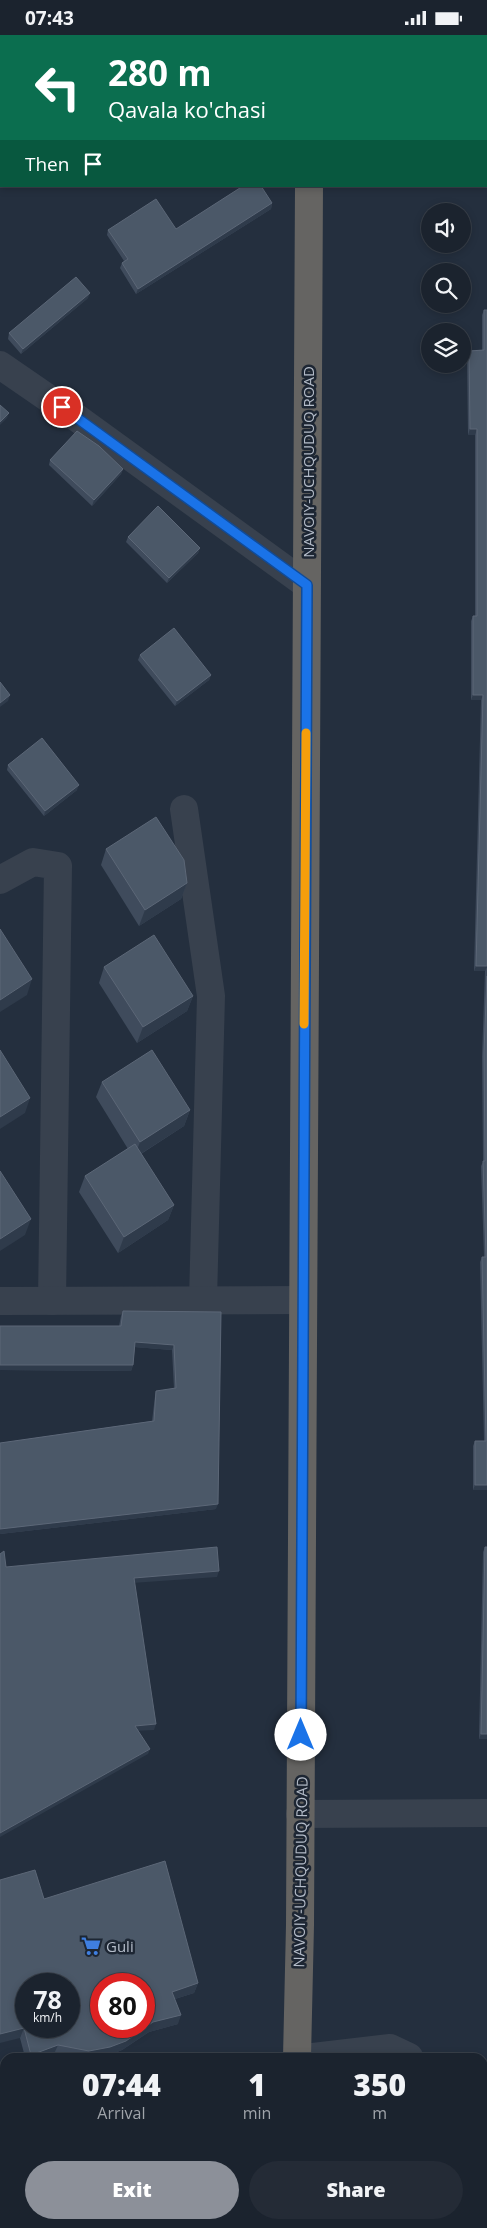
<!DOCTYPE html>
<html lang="en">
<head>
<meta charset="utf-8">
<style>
  :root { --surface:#1b232e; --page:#242b36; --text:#f1f3f6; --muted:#a0a4aa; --line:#39404a; --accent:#8c9099 }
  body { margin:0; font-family:"Open Sans",sans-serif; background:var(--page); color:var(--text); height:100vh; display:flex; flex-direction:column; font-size:19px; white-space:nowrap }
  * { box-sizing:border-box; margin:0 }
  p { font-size:16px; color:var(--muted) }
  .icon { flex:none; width:28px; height:28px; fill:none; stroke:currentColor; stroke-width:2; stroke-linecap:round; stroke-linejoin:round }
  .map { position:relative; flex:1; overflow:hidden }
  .sheet { position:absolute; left:0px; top:2018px; width:488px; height:176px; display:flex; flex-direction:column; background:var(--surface); border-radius:15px 15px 0 0; box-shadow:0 2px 8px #0003,0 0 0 1px var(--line) }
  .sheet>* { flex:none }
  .top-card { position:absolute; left:0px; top:0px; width:488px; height:152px; box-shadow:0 2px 8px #0003,0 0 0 1px var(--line); background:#0b6e4f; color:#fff; overflow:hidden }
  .buttons { position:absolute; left:421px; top:168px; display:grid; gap:10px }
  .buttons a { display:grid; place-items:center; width:50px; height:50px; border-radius:50%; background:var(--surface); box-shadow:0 2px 8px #0003,0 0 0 1px var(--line); font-size:25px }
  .speed { position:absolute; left:15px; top:1938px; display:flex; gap:10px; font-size:25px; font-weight:700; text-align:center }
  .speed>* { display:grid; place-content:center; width:65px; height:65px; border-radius:50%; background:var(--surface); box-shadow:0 2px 8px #0003,0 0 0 1px var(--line); line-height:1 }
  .speed small { font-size:12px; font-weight:400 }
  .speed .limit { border:8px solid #d22; background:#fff; color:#111 }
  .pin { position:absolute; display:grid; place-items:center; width:42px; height:42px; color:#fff; margin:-21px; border:2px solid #fff; border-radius:50%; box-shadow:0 1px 5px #0007 }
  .me { position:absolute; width:55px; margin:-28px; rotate:0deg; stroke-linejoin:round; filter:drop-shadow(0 0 4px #0008) }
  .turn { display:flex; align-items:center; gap:18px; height:105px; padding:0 25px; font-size:22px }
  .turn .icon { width:65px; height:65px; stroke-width:2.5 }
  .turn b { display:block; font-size:35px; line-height:42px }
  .then { display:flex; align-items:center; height:48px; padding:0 25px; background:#0003; gap:10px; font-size:19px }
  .eta { display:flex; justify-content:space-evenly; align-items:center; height:85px; text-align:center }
  .eta b { font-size:30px; font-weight:800; line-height:35px }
  .button { display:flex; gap:10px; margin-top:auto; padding:10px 25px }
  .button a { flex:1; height:58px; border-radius:30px; background:var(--accent); color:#fff; font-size:20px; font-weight:800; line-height:58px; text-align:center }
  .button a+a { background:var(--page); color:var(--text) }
  .status { display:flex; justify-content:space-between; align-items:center; height:35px; padding:0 25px; background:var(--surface); direction:ltr }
  .status svg { height:14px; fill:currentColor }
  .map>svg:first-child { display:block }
</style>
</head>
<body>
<div class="status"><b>07:43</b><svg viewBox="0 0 49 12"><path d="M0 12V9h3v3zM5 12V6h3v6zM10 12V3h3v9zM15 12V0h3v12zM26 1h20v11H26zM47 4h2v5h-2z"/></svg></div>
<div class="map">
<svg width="487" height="2193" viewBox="0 0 487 2193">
  <rect width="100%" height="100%" fill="#242f3e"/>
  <!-- green -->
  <path fill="#263c3f" d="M34,2189H108L109,2193H36Z"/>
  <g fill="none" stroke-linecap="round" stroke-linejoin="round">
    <!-- minor -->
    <g stroke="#38414e" stroke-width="28">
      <path d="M0,330L77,383L307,550"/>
      <path d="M184,774L211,961L203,1265"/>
      <path d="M0,845L33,827L58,831L52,1266"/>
      <path d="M0,1266L303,1265"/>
      <path d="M300,1779L487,1778"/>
      <path d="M313,2022L390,2013L409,2022"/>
      <path d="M482,2062L487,2066"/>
    </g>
    <!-- trunk -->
    <g stroke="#656462" stroke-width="28">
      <path d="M308,0V1"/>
      <path d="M297,2022L300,1890L309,151"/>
      <path d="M295,2193V2189"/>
    </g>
  </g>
  <!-- wall -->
  <g fill="#3f4b5c">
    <path d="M272,168L271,174L136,259L120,233L122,228L124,226L107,200L108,195L176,194Z"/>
    <path d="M88,263L21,319L8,304L9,298Z"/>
    <path d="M484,275H487V1455H473V1411L475,1406H484L480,1227L482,1222H484L481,1131L483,1127L482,1022L485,936H474L481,665H471V586L473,581H475V400H468L467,321L469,316L482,315V280Z"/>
    <path d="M50,425L123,434L121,439L92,471L49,430Z"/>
    <path d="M128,502L200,513L198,518L167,548L126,507Z"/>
    <path d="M140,620L211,640L209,645L175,671L138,625Z"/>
    <path d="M8,730L77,755L44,781L7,735Z"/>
    <path d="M106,814L187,848L181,864L139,891L101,830Z"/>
    <path d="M104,932L193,961L187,976L137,1008L99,948Z"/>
    <path d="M102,1047L190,1075L184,1091L141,1119L174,1170L168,1185L118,1218L79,1157L85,1141L128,1114L96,1062Z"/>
    <path d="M123,1276L221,1277L216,1474L0,1499V1408L152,1386L155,1361L156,1356L174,1354L172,1315L135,1312L133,1330L131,1336L0,1335V1291H119L121,1281Z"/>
    <path d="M485,1512L487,1704H479L483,1517Z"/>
    <path d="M44,1864L198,1948L194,1958L175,1964L178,1989L149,1997L122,2015L107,2021L101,2022H70L54,2019L46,2022H25L20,2003Z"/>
  </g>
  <!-- shaded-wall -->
  <g fill="#2f3b4b">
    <path d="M272,168L271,174L136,259L138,254Z"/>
    <path d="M90,258L88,263L21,319L23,314Z"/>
    <path d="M9,378L7,383L0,390V387Z"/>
    <path d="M470,394H477L475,400H468Z"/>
    <path d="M123,434L121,439L92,471L94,465Z"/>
    <path d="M200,513L198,518L167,548L169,543Z"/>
    <path d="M211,640L209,645L175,671L177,666Z"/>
    <path d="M10,660L8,666L0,672V668Z"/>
    <path d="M473,660H483L481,665H471Z"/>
    <path d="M79,750L77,755L44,781L45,776Z"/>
    <path d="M187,848L181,864L139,891L145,875Z"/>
    <path d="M476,931H487V932L485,936H474Z"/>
    <path d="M32,944L27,960L0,977V965Z"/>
    <path d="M193,961L187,976L137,1008L143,992Z"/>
    <path d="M30,1063L25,1078L0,1094V1082Z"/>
    <path d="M190,1075L184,1091L134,1123L140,1107Z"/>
    <path d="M174,1170L168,1185L118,1218L124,1202Z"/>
    <path d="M31,1184L25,1200L0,1216V1204Z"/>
    <path d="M135,1307L174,1310L172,1315L133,1312Z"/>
    <path d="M0,1330H133L131,1336L0,1335Z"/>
    <path d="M475,1450H487V1455H473Z"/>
    <path d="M218,1469L216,1474L0,1499V1494Z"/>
    <path d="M219,1536L217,1542L132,1548L134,1543Z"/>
    <path d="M156,1689L154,1695L133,1696L135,1691Z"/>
    <path d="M481,1699H487V1704H479Z"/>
    <path d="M150,1714L148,1719L0,1802V1798Z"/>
    <path d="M198,1948L194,1958L168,1966L172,1957Z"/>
    <path d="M181,1980L178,1989L149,1997L122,2015L107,2021L101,2022H87L89,2016L153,1987Z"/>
    <path d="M24,1993L20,2003L0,2008V1999Z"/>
    <path d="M58,2010L54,2019L46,2022H30L31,2020Z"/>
  </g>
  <!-- building -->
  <g fill="#4b5868" stroke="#5c6777" fill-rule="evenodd">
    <path d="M16,0H75L76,1H17Z"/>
    <rect x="486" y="46" width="1" height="49"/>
    <path d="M243,151H261L272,168L138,254L122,228L128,224L108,195L156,164L176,194Z"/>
    <path d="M76,242L90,258L23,314L9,298Z"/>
    <path d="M484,275H487V931H476L483,660H473V581H477V394H470L469,316L484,315Z"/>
    <path d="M0,370L9,378L0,387Z"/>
    <path d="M77,396L99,411L123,434L94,465L50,425Z"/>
    <path d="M158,471L200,513L169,543L128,502Z"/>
    <path d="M174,593L211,640L177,666L140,620Z"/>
    <path d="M0,647L10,660L0,668Z"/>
    <path d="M42,703L79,750L45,776L8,730Z"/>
    <path d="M156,782L184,825L187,848L145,875L106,814Z"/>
    <path d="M0,894L32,944L0,965Z"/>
    <path d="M154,900L193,961L143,992L104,932Z"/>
    <path d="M487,941V1450H475V1406H486L482,1222H486L483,1126H485L484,1017Z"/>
    <path d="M0,1015L30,1063L0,1082Z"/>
    <path d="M152,1015L190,1075L140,1107L102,1047Z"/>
    <path d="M135,1109L174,1170L124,1202L85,1141Z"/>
    <path d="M0,1136L31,1184L0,1204Z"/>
    <path d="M123,1276L221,1277L218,1469L0,1494V1408L154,1386L156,1356L176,1353L174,1310L135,1307L133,1330H0V1291H121Z"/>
    <path d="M217,1512L219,1536L134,1543L156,1689L135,1691L150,1714L0,1798V1519L4,1516L6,1532Z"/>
    <path d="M485,1512H487V1699H481Z"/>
    <path d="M165,1826L198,1948L172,1957L181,1980L153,1987L126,2006L110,2012L89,2016L58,2010L31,2020L24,1993L0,1999V1845L35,1835L44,1864ZM26,1949H69V1991H26ZM101,1949H144V1991H101Z"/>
  </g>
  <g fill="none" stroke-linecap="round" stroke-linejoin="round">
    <defs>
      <path id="route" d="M62,372L307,550L301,1700"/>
    </defs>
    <!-- route casing -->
    <use href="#route" stroke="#114b97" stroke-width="12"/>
    <!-- route -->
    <use href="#route" stroke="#1a73e8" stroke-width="9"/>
    <!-- slow -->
    <path stroke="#f59e0b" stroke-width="9" d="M304,989L306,698"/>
  </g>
  <!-- icons -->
  <defs>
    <symbol id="supermarket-bare" viewBox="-9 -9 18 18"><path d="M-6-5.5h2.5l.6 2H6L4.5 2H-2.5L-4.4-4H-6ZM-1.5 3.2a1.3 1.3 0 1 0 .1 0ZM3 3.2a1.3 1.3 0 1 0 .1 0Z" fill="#3f7fe0" stroke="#1d2633" stroke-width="2.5" paint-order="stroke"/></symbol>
  </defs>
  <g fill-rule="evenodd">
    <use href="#supermarket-bare" x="77" y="1897" width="28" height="28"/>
  </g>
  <g text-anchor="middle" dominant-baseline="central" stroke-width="5" stroke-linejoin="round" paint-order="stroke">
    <!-- street labels -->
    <g font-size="15" fill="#b4bcc9" stroke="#1d2633">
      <text transform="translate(308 427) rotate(-90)">NAVOIY-UCHQUDUQ ROAD</text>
      <text transform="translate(300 1837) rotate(-89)">NAVOIY-UCHQUDUQ ROAD</text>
    </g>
    <!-- poi labels -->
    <g font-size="15" fill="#b4bcc9" stroke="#1d2633" text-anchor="start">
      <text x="106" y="1911">Guli</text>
    </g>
  </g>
</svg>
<div class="buttons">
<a><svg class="icon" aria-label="sound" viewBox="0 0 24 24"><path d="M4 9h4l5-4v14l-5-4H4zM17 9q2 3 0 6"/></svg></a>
<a><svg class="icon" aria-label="search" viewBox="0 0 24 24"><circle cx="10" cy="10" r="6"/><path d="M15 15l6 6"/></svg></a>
<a><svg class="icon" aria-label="layers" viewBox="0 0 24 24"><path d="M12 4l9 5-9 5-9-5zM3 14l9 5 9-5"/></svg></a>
</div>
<div class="speed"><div>78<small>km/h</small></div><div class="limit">80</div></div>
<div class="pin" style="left:62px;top:372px;background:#d93025"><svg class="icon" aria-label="arrive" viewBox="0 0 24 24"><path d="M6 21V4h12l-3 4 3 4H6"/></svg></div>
<svg class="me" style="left:301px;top:1700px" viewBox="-20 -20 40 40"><circle r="19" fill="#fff"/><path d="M0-13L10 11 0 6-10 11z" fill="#1a73e8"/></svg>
<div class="top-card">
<div class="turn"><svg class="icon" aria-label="left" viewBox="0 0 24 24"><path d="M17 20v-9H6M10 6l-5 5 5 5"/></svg><div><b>280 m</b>Qavala ko'chasi</div></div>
<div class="then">Then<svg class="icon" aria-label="arrive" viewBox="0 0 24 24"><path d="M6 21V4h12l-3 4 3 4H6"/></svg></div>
</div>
<section class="sheet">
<div class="eta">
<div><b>07:44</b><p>Arrival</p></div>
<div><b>1</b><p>min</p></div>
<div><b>350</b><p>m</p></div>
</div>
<div class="button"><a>Exit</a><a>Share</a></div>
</section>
</div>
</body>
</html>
